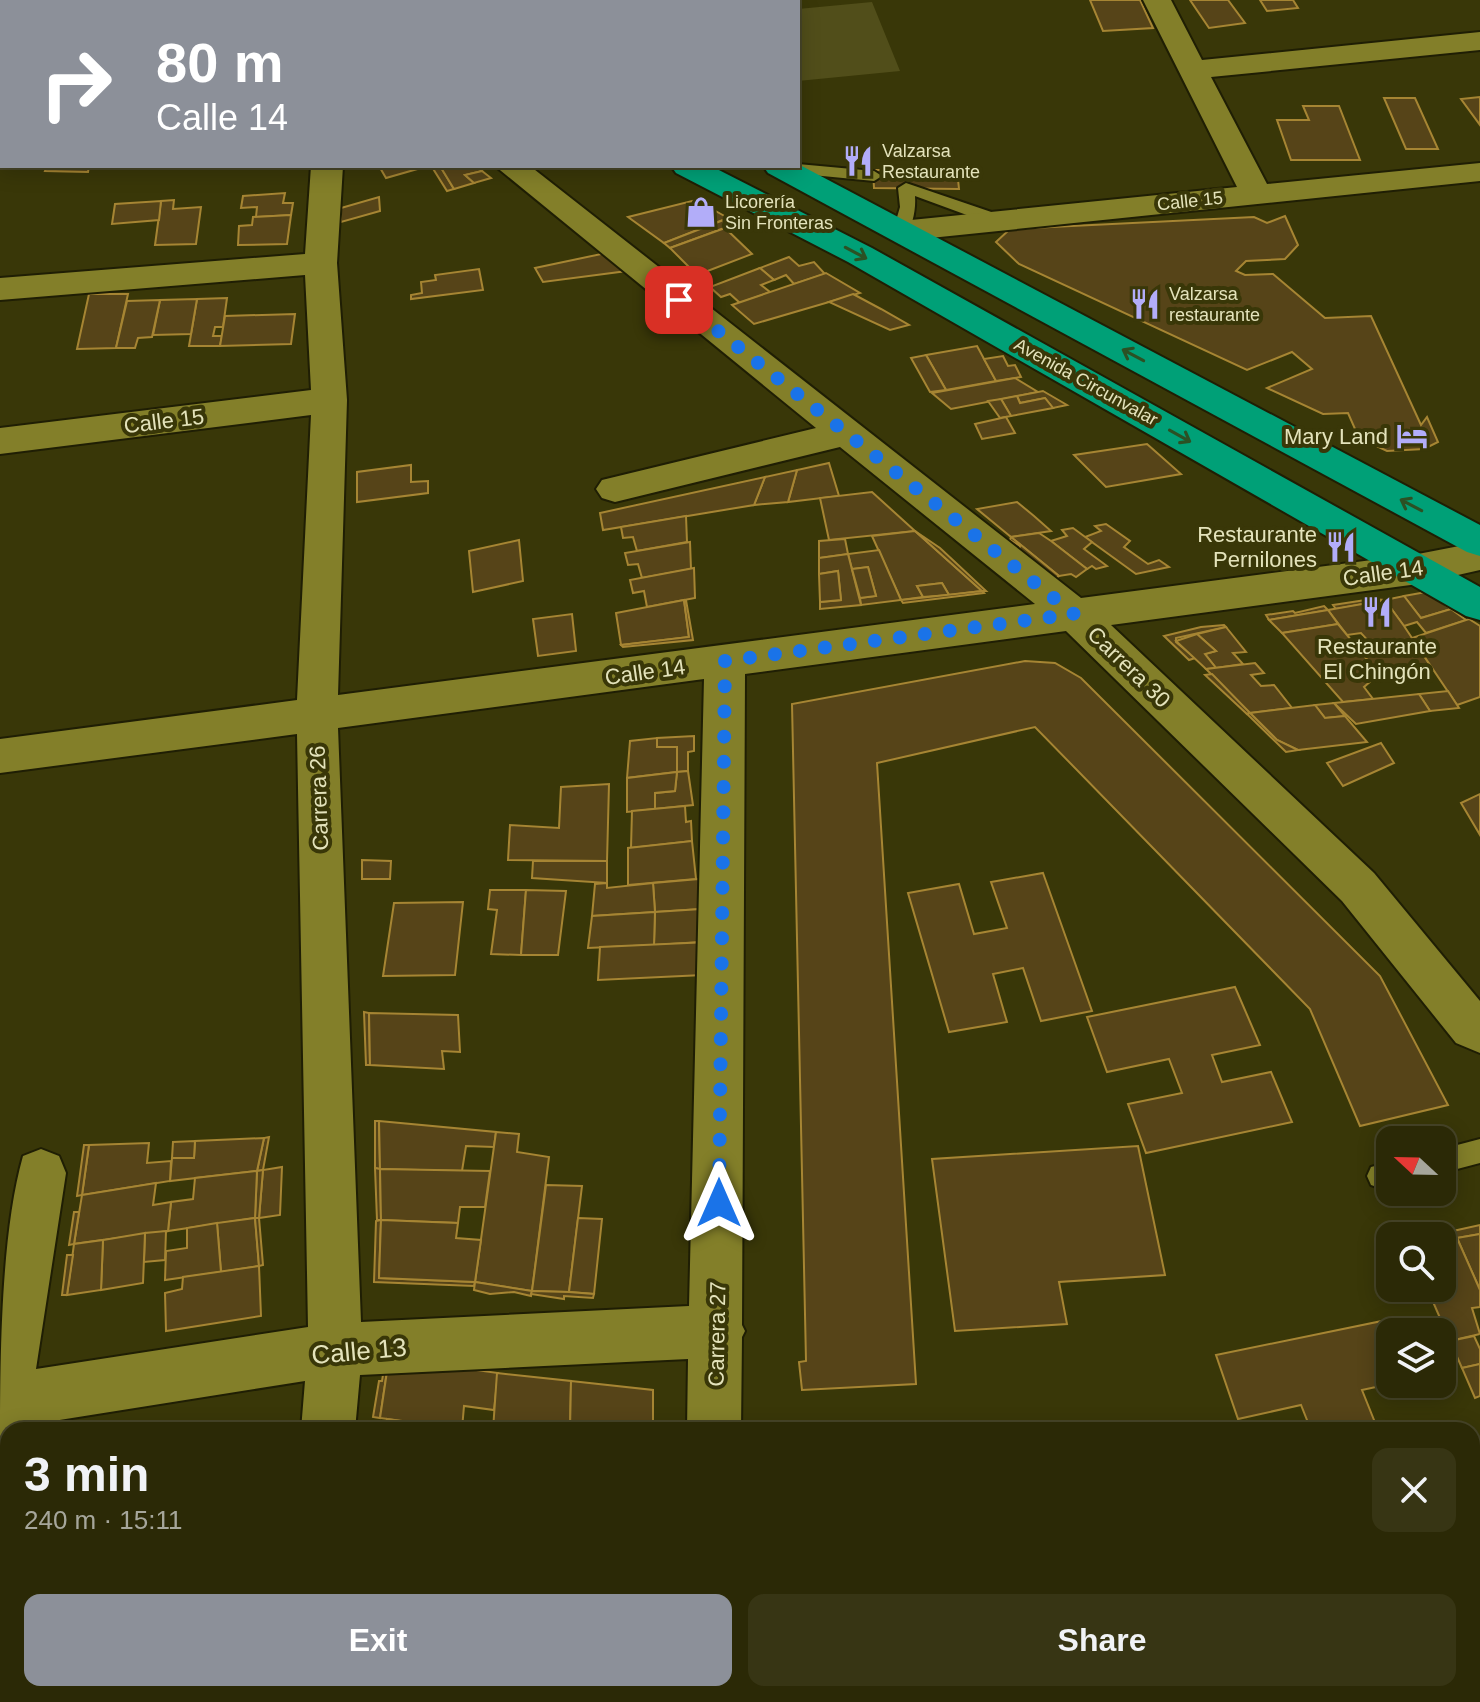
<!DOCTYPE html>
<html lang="en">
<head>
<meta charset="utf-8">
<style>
  :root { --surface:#2b2906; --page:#373514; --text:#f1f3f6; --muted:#a6a69b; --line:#474528; --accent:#8c9099 }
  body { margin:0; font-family:Helvetica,sans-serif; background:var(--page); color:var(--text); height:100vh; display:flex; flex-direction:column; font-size:30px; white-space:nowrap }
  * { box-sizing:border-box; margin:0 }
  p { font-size:26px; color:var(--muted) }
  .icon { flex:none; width:44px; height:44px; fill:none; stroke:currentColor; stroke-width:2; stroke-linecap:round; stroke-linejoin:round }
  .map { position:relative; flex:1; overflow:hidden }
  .details { position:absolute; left:0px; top:1422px; width:1480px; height:280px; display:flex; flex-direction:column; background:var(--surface); border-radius:24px 24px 0 0; box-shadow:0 4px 20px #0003,0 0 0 2px var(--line) }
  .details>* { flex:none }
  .banner { position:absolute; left:0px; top:0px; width:800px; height:168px; box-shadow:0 4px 20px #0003,0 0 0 2px var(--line); background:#8c9099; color:#fff; overflow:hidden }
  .needle { width:52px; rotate:292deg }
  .fabs { position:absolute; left:1376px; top:1126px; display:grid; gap:16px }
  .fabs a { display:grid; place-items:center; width:80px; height:80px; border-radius:16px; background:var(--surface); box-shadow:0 4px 20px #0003,0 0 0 2px var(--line); font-size:40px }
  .pin { position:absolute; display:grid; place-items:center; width:68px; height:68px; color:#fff; margin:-34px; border-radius:16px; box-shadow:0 4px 12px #0006 }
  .me { position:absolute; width:88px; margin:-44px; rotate:0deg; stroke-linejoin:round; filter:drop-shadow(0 0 6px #0008) }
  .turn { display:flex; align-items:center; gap:28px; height:168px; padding:0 24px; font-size:36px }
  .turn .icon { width:104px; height:104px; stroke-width:2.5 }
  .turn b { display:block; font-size:56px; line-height:68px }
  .round { display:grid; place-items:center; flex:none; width:84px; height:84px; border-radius:16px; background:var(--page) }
  .summary { display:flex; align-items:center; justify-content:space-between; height:136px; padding:0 24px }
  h1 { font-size:48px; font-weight:700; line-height:60px }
  .action { display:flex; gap:16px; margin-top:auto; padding:16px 24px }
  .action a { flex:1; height:92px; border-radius:16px; background:var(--accent); color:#fff; font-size:32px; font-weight:700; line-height:92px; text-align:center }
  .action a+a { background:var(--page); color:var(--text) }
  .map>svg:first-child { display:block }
</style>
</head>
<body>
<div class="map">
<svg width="1480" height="1702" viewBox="0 0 1480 1702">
  <rect width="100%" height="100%" fill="#393708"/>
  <!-- green -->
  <path fill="#514e1a" d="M872,2L900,71L798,81V9Z"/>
  <!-- building -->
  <g fill="#564418" stroke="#a68533" stroke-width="2">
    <path d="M1090,0H1140L1153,28L1103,31Z"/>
    <path d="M1190,0H1228L1245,23L1209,28Z"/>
    <path d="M1260,0H1293L1298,8L1267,11Z"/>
    <path d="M1480,97V125L1461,99Z"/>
    <path d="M1384,98H1415L1438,149H1406Z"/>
    <path d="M1303,106H1339L1360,160H1291L1277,120H1309Z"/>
    <path d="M47,166H89L88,172L45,171Z"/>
    <path d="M379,166H428L386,178Z"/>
    <path d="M440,166L454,189L447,191L432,167Z"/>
    <path d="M440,166H475L482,171L465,175L474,183L454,189Z"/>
    <path d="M873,170H957L959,189L874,188Z"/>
    <path d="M482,171L491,178L474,183L465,175Z"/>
    <path d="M285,193L283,203H293L291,215L256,217L257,207L241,208L243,196Z"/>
    <path d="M379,197L380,211L341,222V208Z"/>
    <path d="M174,200L173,209L201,207L196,244L155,245L161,201Z"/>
    <path d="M696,200L728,218L664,243L628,217Z"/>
    <path d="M161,201L159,220L112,224L115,204Z"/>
    <path d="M739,214L749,219L670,248L664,243Z"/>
    <path d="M291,215L287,244L238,245L239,226L252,225L253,217Z"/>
    <path d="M1285,216L1298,245L1285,259L1246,261L1236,271L1245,275L1273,274L1325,318L1371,316L1421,425L1427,417L1438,442L1424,449L1387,451L1359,438L1348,413L1323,414L1267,388L1312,369L1292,352L1247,370L1019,264L996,242L1010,229L1254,217L1267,223Z"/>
    <path d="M725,228L752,254L697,275L670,248Z"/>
    <path d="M606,253L627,271L543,282L535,268Z"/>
    <path d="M789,257L799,266L814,262L825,274L794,284L786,275L774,280L760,268Z"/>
    <path d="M760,268L774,280L761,285L770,292L740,303L730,294L721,297L710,287Z"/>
    <path d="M479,269L483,290L411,299V295L422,293L421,282L436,280L435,275Z"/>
    <path d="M826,273L860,293L754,324L732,305Z"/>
    <path d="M89,294H128L116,348L77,349Z"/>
    <path d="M853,294L881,309L909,325L890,330L829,302Z"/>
    <path d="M227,298L223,327H215L213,336H222L220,346H189L197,299Z"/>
    <path d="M197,299L191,334L153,335L160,300Z"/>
    <path d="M160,300L152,337L138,338L135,348H116L127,301Z"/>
    <path d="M295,314L291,344L220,346L225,316Z"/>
    <path d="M977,346L996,381L946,390L926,355Z"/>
    <path d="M926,355L946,390L930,392L911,358Z"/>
    <path d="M1003,356L1008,366L1015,365L1021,377L996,381L984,359Z"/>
    <path d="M1015,378L1038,392L951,409L932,393Z"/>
    <path d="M1043,391L1067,405L1053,408L1045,398L1020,403L1017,396Z"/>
    <path d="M1017,396L1020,403L1045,398L1053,408L1011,416L1001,399Z"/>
    <path d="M1001,399L1011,416L1000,418L988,401Z"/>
    <path d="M1006,417L1015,433L982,439L975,424Z"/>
    <path d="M1147,444L1181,474L1106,487L1074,455Z"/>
    <path d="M829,463L839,496L788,502L797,470Z"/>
    <path d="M411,465V482L428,481V493L357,502V472Z"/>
    <path d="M797,470L788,502L754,505L765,477Z"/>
    <path d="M765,477L754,505L603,530L600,513Z"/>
    <path d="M872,492L915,531L829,540L820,498Z"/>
    <path d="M1017,502L1034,516L1051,531L1011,537L977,509Z"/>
    <path d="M686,516L687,542L637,551L633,537L623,538L621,527Z"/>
    <path d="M1106,524L1130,541L1124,547L1148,564L1159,560L1169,567L1136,574L1085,537L1101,531L1095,526Z"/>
    <path d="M1073,528L1092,542L1084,549L1107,566L1096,569L1092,566L1087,569L1051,541L1067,536L1062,530Z"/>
    <path d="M915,531L982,591L949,595L942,583L917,586L923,597L901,600L872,536Z"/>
    <path d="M915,531L940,548L986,591H982Z"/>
    <path d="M1039,533L1051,541L1087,569L1076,577L1071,574L1059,576L1011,537Z"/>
    <path d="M1011,537L1059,576L1056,578L1019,550L1020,546L1010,540Z"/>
    <path d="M845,539L848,554L819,558V541Z"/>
    <path d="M519,540L523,581L473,592L469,551Z"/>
    <path d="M690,542L691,569L642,578L638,564L628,565L625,553Z"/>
    <path d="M879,550L901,600L861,605L860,598L876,596L868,567L852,569L848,554Z"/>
    <path d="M848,554L861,605L820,609V602L841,600L838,571L819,574V558Z"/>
    <path d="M868,567L876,596L860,598L852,569Z"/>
    <path d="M694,568L695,598L647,607L644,591L633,593L630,580Z"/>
    <path d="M838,571L841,600L820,602L819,574Z"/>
    <path d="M942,583L949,595L923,597L917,586Z"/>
    <path d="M982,591L984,593L903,603L901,600Z"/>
    <path d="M1426,592L1451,609L1421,618L1404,596Z"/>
    <path d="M1404,596L1421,618L1451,609L1466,620L1426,633L1417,622L1404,626L1385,600Z"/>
    <path d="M1372,599L1385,600L1336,609L1333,605Z"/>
    <path d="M684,600L689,637L621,645L616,613Z"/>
    <path d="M684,600H686L693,640L623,647L621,645L689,637Z"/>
    <path d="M1385,600L1404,626L1434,671L1381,677L1358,649L1373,646L1361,633L1347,635L1328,610Z"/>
    <path d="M1324,606L1328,610L1269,620L1266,615L1293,611L1295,613Z"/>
    <path d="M1328,610L1338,624L1282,633L1269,620Z"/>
    <path d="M572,614L576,651L538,656L533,619Z"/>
    <path d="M1469,619L1480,626V697L1457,705L1412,638Z"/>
    <path d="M1338,624L1383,679L1371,681L1364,687L1373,699L1343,702L1282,633Z"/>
    <path d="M1224,625L1226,627L1176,638V642L1195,658L1189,660L1164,636L1201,627Z"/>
    <path d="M1226,627L1246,652L1233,653L1243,664L1216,668L1205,654L1216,651L1197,634Z"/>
    <path d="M1197,634L1216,651L1205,654L1216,668L1206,669L1176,641Z"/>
    <path d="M1025,661L1055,663L1081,678L1380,976L1448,1105L1360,1126L1310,1009L1035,727L877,763L916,1384L802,1390L799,1362L806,1361L792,704Z"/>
    <path d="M1255,663L1264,673L1251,675L1261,686L1274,685L1292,708L1250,713L1206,669Z"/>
    <path d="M1212,674L1250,713L1247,714L1205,675Z"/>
    <path d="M1448,691L1459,708L1430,711L1419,694Z"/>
    <path d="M1419,694L1430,711L1356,724L1334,703Z"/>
    <path d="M1334,703L1345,716L1325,718L1315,705Z"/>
    <path d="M1315,705L1325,718L1345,716L1367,742L1298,750L1277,740L1250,713Z"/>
    <path d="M1250,713L1277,740L1298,750L1286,752L1247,714Z"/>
    <path d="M694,736V751L688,752V771L677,772V747H657V738Z"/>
    <path d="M657,738V747H677V772L627,778L630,741Z"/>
    <path d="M1381,743L1394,763L1343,786L1327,763Z"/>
    <path d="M688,771L693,805L655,809V793L675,791L677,772Z"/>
    <path d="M677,772L675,791L655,793V809L627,812V778Z"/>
    <path d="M609,784L607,861L508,860L510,825L559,828L561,787Z"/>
    <path d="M1480,794V835L1461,803Z"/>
    <path d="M685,806L686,822L691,821L692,841L631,848L632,811Z"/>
    <path d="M692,841L696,879L628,885V848Z"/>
    <path d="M362,860L391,861L390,879H362Z"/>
    <path d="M533,861H607V883L532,878Z"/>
    <path d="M1043,873L1092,1011L1041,1021L1023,968L993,974L1007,1022L949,1032L908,893L959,884L974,934L1007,928L991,882Z"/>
    <path d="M699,879L701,909L655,912L653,883Z"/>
    <path d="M607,883V888L653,883L655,912L592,916L595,884Z"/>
    <path d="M490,890H526L521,955L491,954L497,910L488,909Z"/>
    <path d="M526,890L566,891L558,955H521Z"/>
    <path d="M463,902L455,975L383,976L394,903Z"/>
    <path d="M701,909V942L654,945L655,912Z"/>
    <path d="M655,912L654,945L588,948L592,916Z"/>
    <path d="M709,942L703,975L598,980L600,947Z"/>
    <path d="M1235,987L1260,1045L1212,1055L1222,1082L1271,1072L1292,1122L1146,1153L1128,1104L1182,1093L1169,1059L1107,1072L1087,1017Z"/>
    <path d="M364,1012L369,1013L370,1065H366Z"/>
    <path d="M369,1013L458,1015L460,1052L442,1051L444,1069L370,1065Z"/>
    <path d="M375,1121H379L380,1169L375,1168Z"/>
    <path d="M379,1121L496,1132L494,1147L466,1146L462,1171L380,1169Z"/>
    <path d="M496,1132L519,1134L517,1152L549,1157L532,1291L475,1282Z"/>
    <path d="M269,1137L263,1170L257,1171L264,1138Z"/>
    <path d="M264,1138L257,1171L170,1181L172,1158H194L195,1141Z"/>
    <path d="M195,1141L194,1158H172L173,1142Z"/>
    <path d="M149,1143L147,1163L171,1161L170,1181L82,1195L89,1145Z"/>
    <path d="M84,1145H89L82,1195L77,1196Z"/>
    <path d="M1138,1146L1165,1275L1059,1282L1067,1324L955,1331L932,1159Z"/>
    <path d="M282,1167L280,1215L259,1218L263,1170Z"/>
    <path d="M375,1168L380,1169L381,1220H377Z"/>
    <path d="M380,1169L490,1171L485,1207H460L458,1223L381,1220Z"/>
    <path d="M263,1170L259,1218H255L257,1171Z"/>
    <path d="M257,1171L255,1218L168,1231L171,1202L193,1199L195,1178Z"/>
    <path d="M156,1183L153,1205L171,1202L168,1231L74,1244L82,1195Z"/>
    <path d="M546,1185L582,1186L569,1292L532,1291Z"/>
    <path d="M74,1212H79L74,1244L69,1245Z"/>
    <path d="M255,1218L259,1266L221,1272L217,1223Z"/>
    <path d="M255,1218H259L263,1265L259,1266Z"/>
    <path d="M578,1218L602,1219L594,1294L569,1292Z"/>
    <path d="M381,1220L379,1278L475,1282L474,1286L374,1282L376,1221Z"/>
    <path d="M381,1220L458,1223L456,1238L481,1240L475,1282L379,1278Z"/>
    <path d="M217,1223L221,1272L165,1280L166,1251L187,1248V1228Z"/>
    <path d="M1480,1225V1234L1457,1238L1453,1231Z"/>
    <path d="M166,1231L165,1260L144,1262L145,1233Z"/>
    <path d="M145,1233L143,1283L101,1290L103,1240Z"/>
    <path d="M1480,1234V1290L1457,1238Z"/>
    <path d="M1457,1238L1480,1290V1307L1472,1308L1480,1334L1450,1341L1427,1288H1442V1243Z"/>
    <path d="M103,1240L101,1290L67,1295L74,1244Z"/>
    <path d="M67,1255H73L67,1295H62Z"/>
    <path d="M259,1266L261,1316L166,1331L165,1293L182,1289L183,1277Z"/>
    <path d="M475,1282L532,1291L531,1296L514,1292L490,1294L474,1290Z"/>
    <path d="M532,1291L569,1292L594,1294L593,1298L564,1296V1299L531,1294Z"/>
    <path d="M1382,1321L1390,1341V1384L1362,1390L1378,1430H1311L1301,1405L1238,1419L1216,1355Z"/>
    <path d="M1474,1336L1480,1349V1364L1462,1368L1450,1341Z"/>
    <path d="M383,1357L389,1358L380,1418L373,1417L379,1381H382L383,1375H380Z"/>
    <path d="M389,1358L498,1373L494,1410L464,1406L462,1429L380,1418Z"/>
    <path d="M1480,1364V1396L1475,1398L1462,1368Z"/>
    <path d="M497,1373L571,1381L570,1430H493Z"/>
    <path d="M571,1381L653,1390V1430H570Z"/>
    <path d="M387,1419L421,1424L420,1430H385Z"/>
    <path d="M1480,1549V1702H1416L1413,1694H1472V1551Z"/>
    <path d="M8,1649V1685L0,1686V1652Z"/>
    <path d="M133,1694H216L179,1702H132Z"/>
    <path d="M216,1694H231L229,1702H179Z"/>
    <path d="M342,1694H434L433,1702H389Z"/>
    <rect x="652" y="1694" width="36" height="8"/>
    <path d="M1357,1694H1396L1399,1702H1325Z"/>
  </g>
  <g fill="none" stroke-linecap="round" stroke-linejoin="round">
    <defs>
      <g id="lane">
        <path d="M798,164L874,171L882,176L874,181L781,172L773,167Z"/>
        <path d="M906,183L1006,217L1008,221L1000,226L994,225L915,196C916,209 913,223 907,235H895L893,231L900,207L898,188Z"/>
        <path d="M1480,1139V1163L1442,1173V1149Z"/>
        <path d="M1390,1162V1186L1380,1188L1371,1185L1367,1176L1371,1167Z"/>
        <path d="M1111,1694H1141L1143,1702H1113Z"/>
      </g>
      <g id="street">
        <path d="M312,0H340L341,2H313Z"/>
        <path d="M736,0H786L735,2Z"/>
        <path d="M1143,0H1171L1202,60L1480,32V50L1211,77L1267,184L1480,163V181L901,241L890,238L885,231L890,224L901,221L1237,187Z"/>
        <path d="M2,82V100L0,101V83Z"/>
        <path d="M311,166H343L337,263L347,400L338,695L1035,604L840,447L615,502L602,498L596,489L602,480L816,428L495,166H530L1081,598L1418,554L1480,542V570L1418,584L1111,625L1374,873L1480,1001V1053L1456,1043L1342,901L1066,631L745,674L742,1325L745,1331L742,1337L741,1430H687L688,1359L360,1375L355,1430H301L305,1381L28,1425L26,1430H8V1451L0,1454C0,1366 0,1237 23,1156L41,1149L59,1156L66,1173L36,1369L308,1327L297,734L0,773V739L297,700L311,415L0,454V428L311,390L305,275L0,300V278L305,254ZM704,679L689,1306L361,1322L338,728Z"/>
        <path d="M268,1694H328L326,1702H266Z"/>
        <rect x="677" y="1694" width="60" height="8"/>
      </g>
      <g id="highway">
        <path d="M331,0H363L364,2H332Z"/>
        <path d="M404,0H436L437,2H405Z"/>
        <path d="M798,164L1480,525V556L1467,552L768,173L763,166Z"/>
        <path d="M671,166H711L872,248L1480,587V620L1466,616L848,262L676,173Z"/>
      </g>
    </defs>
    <!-- lane casing -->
    <use href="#lane" stroke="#1f1e04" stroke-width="4"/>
    <!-- street casing -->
    <use href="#street" stroke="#1f1e04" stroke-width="4"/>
    <!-- highway casing -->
    <use href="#highway" stroke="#1f1e04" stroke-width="4"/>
    <!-- lane -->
    <use href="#lane" fill="#837f29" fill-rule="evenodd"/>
    <!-- street -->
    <use href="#street" fill="#837f29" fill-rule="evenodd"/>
    <!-- highway -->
    <use href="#highway" fill="#00a077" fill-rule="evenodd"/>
  </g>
  <!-- one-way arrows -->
  <defs><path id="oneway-shaft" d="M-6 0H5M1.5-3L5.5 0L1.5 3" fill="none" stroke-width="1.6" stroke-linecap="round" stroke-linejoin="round" transform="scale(2)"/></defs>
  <g stroke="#2b5124">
    <use href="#oneway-shaft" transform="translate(856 253) rotate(28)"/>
    <use href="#oneway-shaft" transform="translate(1133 355) rotate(-152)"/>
    <use href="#oneway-shaft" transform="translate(1180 436) rotate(29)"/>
    <use href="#oneway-shaft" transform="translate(1411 505) rotate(-152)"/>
  </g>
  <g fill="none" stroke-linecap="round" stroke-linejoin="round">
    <!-- route -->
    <path stroke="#1a73e8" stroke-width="14" stroke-dasharray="0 25.2" d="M679,300L1074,614L725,661L719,1203"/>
  </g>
  <!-- icons -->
  <defs>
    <symbol id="restaurant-bare" viewBox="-9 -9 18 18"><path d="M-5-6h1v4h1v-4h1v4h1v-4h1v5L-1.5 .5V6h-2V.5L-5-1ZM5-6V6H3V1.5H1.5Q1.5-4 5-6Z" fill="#b2adf9" stroke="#393708" stroke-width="2.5" paint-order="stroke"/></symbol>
    <symbol id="shop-bare" viewBox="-9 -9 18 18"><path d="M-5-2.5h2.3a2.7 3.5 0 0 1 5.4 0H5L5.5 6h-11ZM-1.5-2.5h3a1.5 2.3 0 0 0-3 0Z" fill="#b2adf9" stroke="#393708" stroke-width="2.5" paint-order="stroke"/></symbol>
    <symbol id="hotel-bare" viewBox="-9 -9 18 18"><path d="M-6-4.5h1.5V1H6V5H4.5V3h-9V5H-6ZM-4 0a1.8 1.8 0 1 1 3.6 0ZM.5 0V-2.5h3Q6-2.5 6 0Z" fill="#b2adf9" stroke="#393708" stroke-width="2.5" paint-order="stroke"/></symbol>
  </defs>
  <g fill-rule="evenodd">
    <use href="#restaurant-bare" x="836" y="139" width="44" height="44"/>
    <use href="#shop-bare" x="679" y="190" width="44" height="44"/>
    <use href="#restaurant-bare" x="1123" y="282" width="44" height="44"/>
    <use href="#hotel-bare" x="1390" y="414" width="44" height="44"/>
    <use href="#restaurant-bare" x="1319" y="525" width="44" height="44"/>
    <use href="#restaurant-bare" x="1355" y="590" width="44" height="44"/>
  </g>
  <g text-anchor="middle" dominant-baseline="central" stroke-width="8" stroke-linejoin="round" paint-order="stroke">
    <!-- far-poi labels -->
    <g font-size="18" fill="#e4e3bb" stroke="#393708" text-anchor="start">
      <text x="882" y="151">Valzarsa<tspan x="882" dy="21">Restaurante</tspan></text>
      <text x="725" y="202">Licorería<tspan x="725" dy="21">Sin Fronteras</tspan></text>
      <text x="1169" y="294">Valzarsa<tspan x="1169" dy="21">restaurante</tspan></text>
    </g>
    <!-- far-street labels -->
    <g font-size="18" fill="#e4e3bb" stroke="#393708">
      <text transform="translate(1190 201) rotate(-6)">Calle 15</text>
      <text transform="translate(1086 382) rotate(29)">Avenida Circunvalar</text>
    </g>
    <!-- street labels -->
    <g font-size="22" fill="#e4e3bb" stroke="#393708">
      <text transform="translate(164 421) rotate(-7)">Calle 15</text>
      <text transform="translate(1383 573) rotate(-8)">Calle 14</text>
      <text transform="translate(1129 667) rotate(44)">Carrera 30</text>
      <text transform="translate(645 672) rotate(-8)">Calle 14</text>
      <text transform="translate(319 798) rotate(-92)">Carrera 26</text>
      <text transform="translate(717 1334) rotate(-89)">Carrera 27</text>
    </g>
    <!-- poi labels -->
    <g font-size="22" fill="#e4e3bb" stroke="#393708" text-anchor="end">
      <text x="1388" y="436">Mary Land</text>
      <text x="1317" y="534">Restaurante<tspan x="1317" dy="25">Pernilones</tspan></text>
      <text x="1377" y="646" text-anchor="middle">Restaurante<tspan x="1377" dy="25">El Chingón</tspan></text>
    </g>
    <!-- near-street labels -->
    <g font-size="26" fill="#e4e3bb" stroke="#393708">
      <text transform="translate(359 1351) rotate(-5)">Calle 13</text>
    </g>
  </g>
</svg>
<div class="fabs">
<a><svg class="needle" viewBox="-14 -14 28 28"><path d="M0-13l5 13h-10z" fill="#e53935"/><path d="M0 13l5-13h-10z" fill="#a6a69b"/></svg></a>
<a><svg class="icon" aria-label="search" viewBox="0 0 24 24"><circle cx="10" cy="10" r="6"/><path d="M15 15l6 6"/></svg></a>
<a><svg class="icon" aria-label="layers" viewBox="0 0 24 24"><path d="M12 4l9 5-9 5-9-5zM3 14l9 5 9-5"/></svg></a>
</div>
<div class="pin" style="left:679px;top:300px;background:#d93025"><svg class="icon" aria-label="arrive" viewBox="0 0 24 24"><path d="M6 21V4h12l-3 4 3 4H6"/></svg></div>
<svg class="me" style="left:719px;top:1203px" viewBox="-20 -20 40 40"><path d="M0-17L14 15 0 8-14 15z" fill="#1a73e8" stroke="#fff" stroke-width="4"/></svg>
<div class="banner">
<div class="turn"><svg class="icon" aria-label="right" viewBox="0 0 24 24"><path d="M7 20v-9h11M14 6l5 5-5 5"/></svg><div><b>80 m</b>Calle 14</div></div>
</div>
<section class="details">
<div class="summary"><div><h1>3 min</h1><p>240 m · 15:11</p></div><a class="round"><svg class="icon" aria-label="close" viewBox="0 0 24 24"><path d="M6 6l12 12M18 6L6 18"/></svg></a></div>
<div class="action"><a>Exit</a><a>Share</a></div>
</section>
</div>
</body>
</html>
